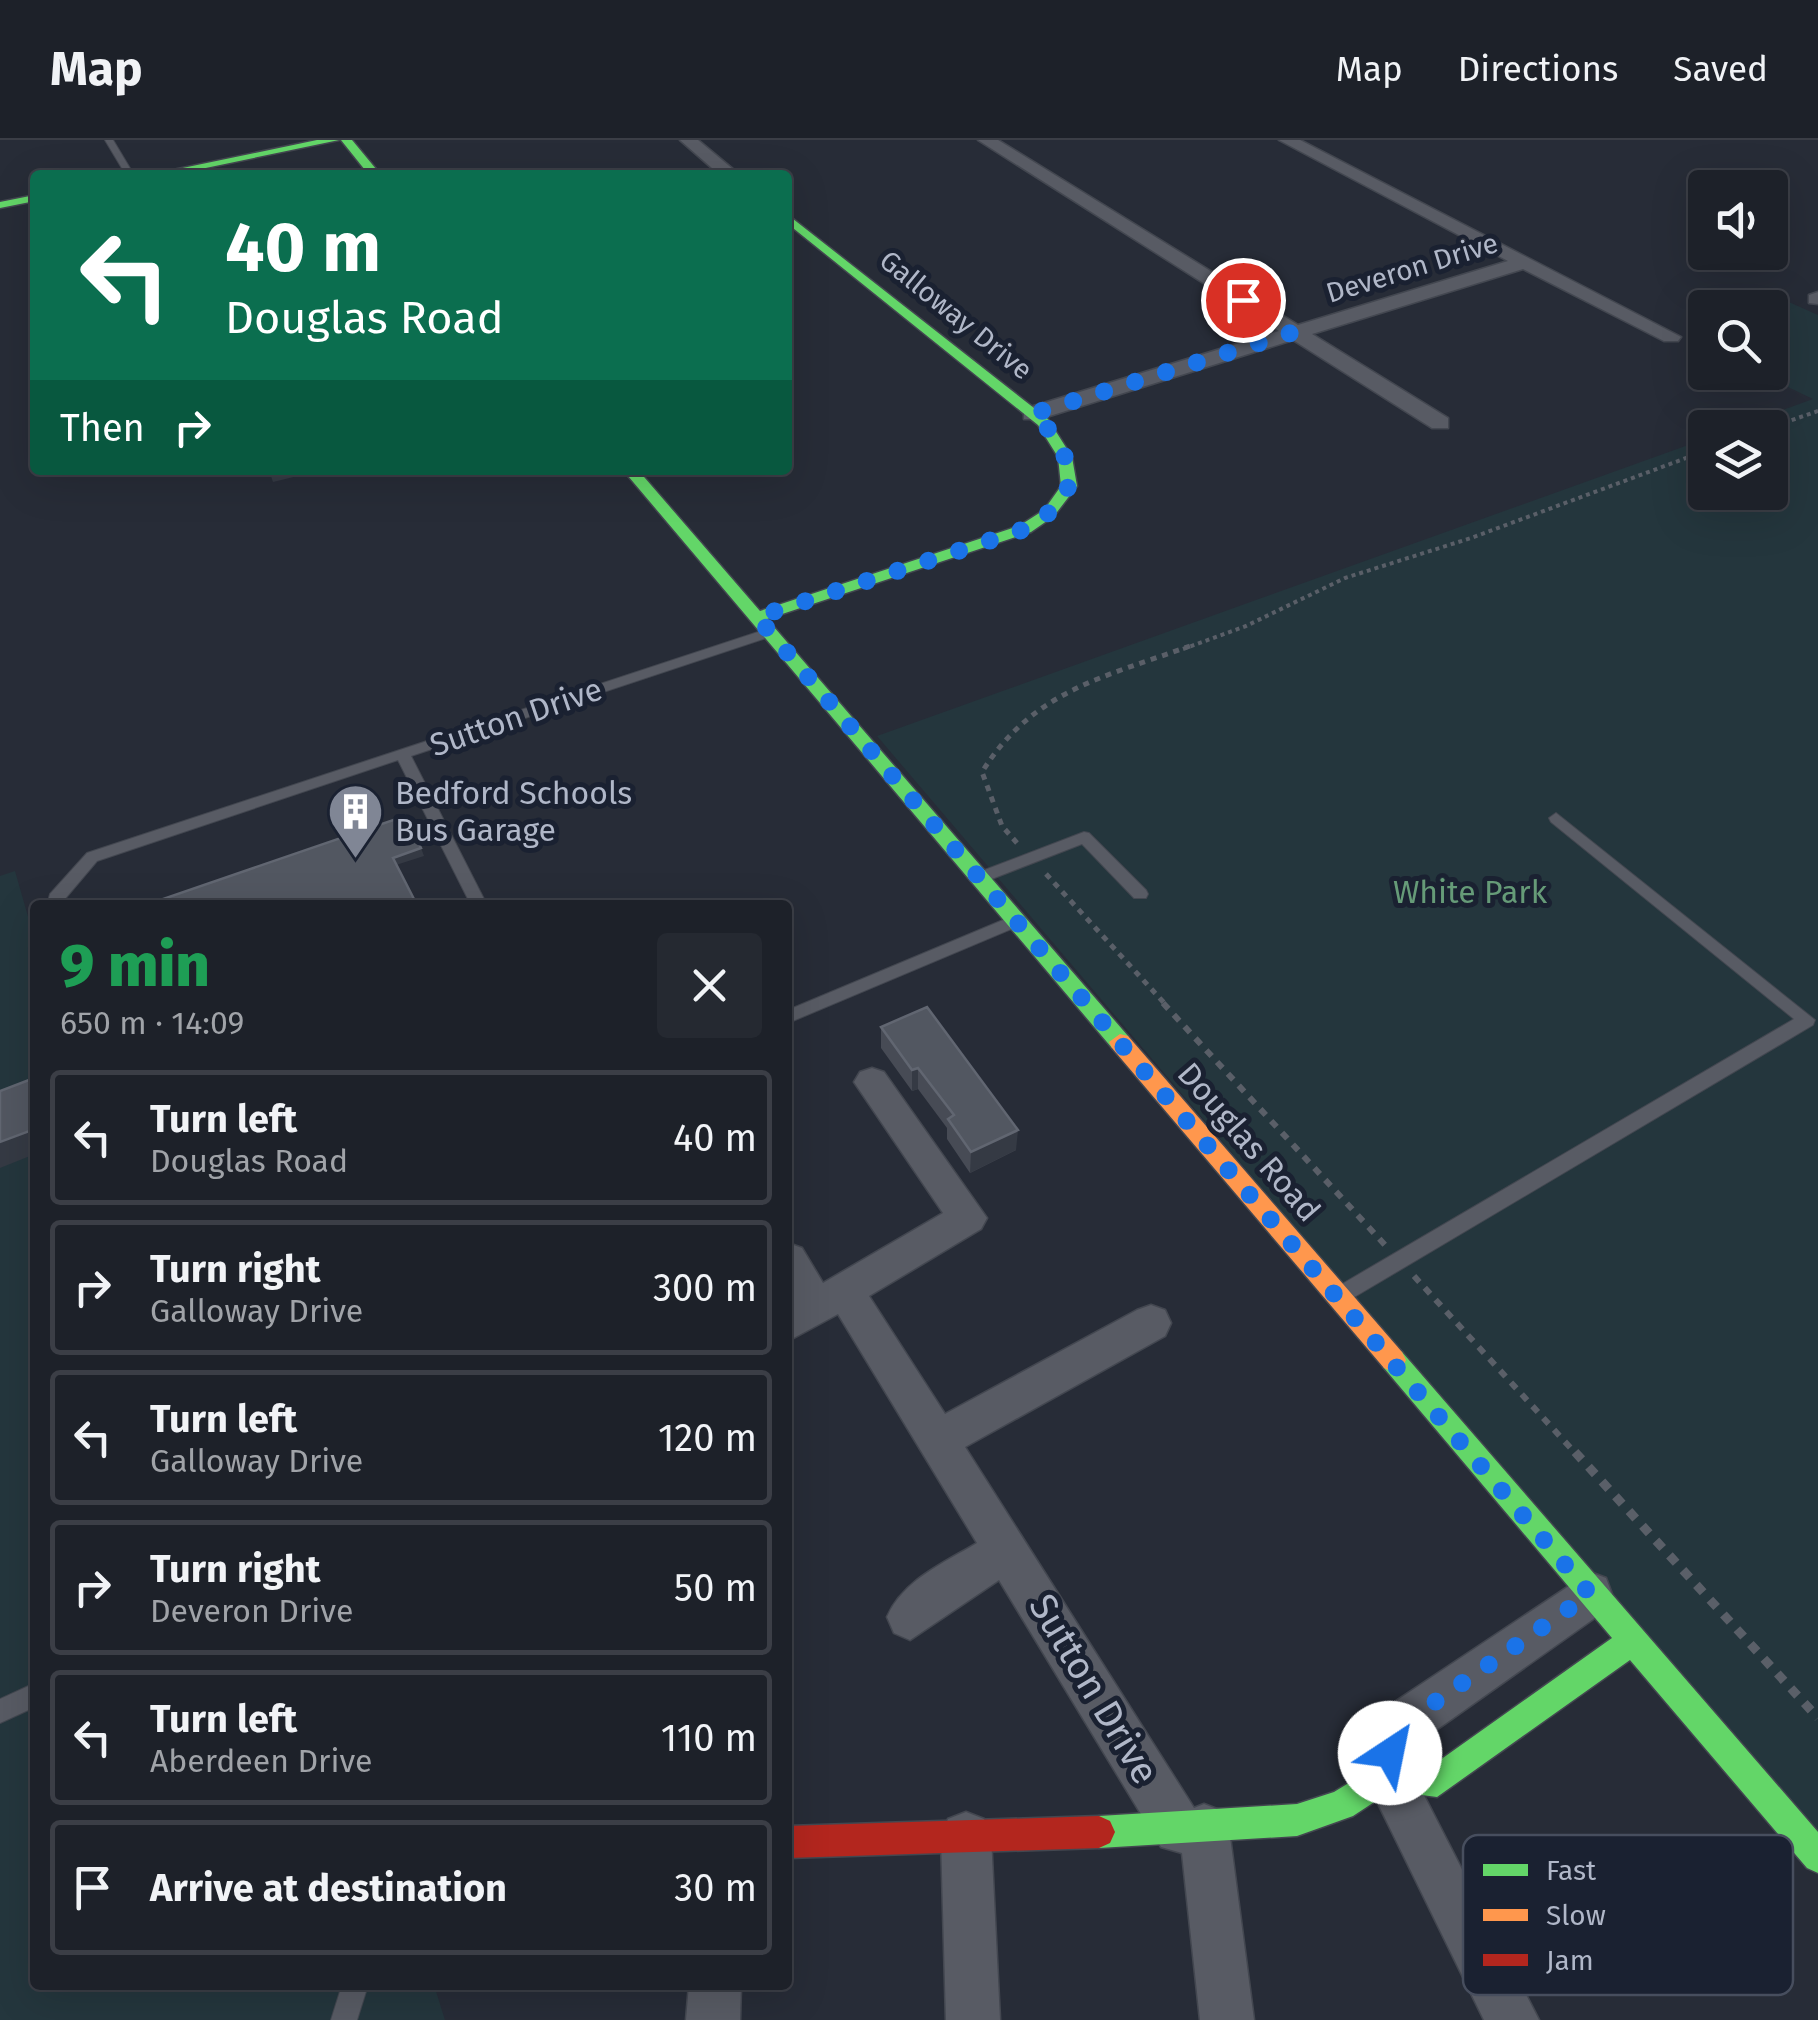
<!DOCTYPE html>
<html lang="en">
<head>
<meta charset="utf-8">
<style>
  :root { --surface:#1d2129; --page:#252931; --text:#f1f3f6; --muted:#a0a3a8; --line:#3b3e46 }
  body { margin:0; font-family:"Fira Sans",sans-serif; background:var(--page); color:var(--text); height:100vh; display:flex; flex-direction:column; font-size:38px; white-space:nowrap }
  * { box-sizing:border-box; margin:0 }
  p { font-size:32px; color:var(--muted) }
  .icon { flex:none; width:55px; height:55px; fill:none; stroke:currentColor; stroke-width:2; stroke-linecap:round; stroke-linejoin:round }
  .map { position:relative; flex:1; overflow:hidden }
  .panel { position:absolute; left:30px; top:760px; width:762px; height:1090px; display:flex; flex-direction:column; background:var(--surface); border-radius:10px; box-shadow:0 10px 40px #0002,0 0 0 2px var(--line) }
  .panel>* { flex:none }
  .banner { position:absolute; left:30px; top:30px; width:762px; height:305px; border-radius:10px; box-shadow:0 10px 40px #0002,0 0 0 2px var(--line); background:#0b6e4f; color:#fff; overflow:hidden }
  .controls { position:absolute; left:1688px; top:30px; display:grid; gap:20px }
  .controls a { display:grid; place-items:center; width:100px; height:100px; border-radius:10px; background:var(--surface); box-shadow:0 10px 40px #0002,0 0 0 2px var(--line); font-size:50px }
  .pin { position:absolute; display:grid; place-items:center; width:85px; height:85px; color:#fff; margin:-42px; border:5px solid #fff; border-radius:50%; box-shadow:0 2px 10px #0007 }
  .me { position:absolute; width:110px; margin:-55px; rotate:34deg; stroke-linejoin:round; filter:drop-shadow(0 0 8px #0008) }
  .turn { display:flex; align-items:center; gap:35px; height:210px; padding:0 30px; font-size:45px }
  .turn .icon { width:130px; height:130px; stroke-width:2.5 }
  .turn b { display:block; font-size:70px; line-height:85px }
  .then { display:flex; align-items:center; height:95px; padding:0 30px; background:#0003; gap:20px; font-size:38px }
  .round { display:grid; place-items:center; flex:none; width:105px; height:105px; border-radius:10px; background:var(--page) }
  .head { display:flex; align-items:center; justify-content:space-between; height:170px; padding:0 30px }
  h1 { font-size:60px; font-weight:800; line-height:75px; color:#1e9e55 }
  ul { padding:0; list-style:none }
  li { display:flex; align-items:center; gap:30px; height:135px; margin:0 20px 15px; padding:0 10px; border:5px solid var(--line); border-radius:10px }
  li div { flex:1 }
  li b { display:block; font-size:38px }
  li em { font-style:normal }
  header { display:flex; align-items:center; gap:60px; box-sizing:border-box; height:140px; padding:0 50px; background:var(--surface); border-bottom:2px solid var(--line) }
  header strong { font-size:48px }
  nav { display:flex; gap:55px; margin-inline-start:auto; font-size:35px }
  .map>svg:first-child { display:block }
</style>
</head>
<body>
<header>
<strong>Map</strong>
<nav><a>Map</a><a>Directions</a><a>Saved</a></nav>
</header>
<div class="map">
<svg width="1818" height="1880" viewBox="0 0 1818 1880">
  <rect width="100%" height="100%" fill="#272c37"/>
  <!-- green -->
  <g fill="#24363d">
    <path d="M1775,156L1818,175V1701L877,596L1705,299V352H1770V288L1736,287L1813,259L1759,233L1770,232V168L1739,167Z"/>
    <path d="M15,731L35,801V1845H434L445,1880H0V736Z"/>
  </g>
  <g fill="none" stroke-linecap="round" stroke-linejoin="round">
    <defs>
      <g id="lane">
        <path d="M105,0H113L134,35H126Z"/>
        <path d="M770,488L777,492L775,495L411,616L487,765H471L398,620L97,721L64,760L63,765H47L50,754L87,713Z"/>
        <path d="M1556,673L1815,880L1813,885L1351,1159L1344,1162L1337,1159L1334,1153L1337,1147L1794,879L1551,682L1549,678Z"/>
        <path d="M1084,692L1089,693L1146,750L1148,754L1146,758H1134L1082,704L984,742H974L971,738L974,734Z"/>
        <path d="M1015,775L1023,781L1021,785L788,883V870Z"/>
        <path d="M35,1543V1567L0,1583V1559Z"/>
        <path d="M342,1845H368L357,1880H331Z"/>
      </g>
      <g id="street">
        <path d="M680,0H698L740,35H720Z"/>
        <path d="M978,0H998L1298,185L1508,121L1279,0H1300L1681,197L1678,201H1664L1523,129L1312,194L1448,278V288H1432L1293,200L1040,279H1024V269L1279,191Z"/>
        <path d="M1818,152V164L1809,163V155Z"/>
        <path d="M872,928L884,932L987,1078L981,1089L869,1156L945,1274L1137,1170L1151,1165L1165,1170L1171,1183L1165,1196L965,1307L1194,1668L1204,1664L1222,1671L1229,1689L1254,1880H1200L1182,1713L1161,1707L999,1440L910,1500L894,1493L887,1477C903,1440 944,1423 977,1403L838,1174L788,1201L791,1161L788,1103L802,1108L823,1143L943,1073L854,942L860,932Z"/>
        <path d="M1590,1432L1606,1438L1612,1454L1606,1470L1415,1605L1412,1632L1539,1880H1484L1364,1635L1368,1592L1375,1575Z"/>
        <path d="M966,1672L984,1679L991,1697L1000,1880H946L941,1697L948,1679Z"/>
        <path d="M689,1845H741L740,1880H686Z"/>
      </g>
      <g id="fast">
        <path d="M317,0H339L172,35H149Z"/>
        <path d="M341,0H352L381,35H369Z"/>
        <path d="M35,55V61L0,68V62Z"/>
        <path d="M788,75L1048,279L1072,317L1077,346L1054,376L1031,392L767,479L1128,896L1131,902L1128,908H1112L623,330H638L760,471L1019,386L1044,370L1061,346L1058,317L1038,285L788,84Z"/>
        <path d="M1393,1208L1402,1212L1818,1692V1733L1807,1728L1630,1520L1437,1657L1391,1651L1353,1676L1297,1696L1099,1708L1088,1703L1083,1692L1088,1681L1099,1676L1297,1664L1334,1652L1388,1619L1433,1625L1612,1498L1384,1228L1380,1220L1384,1212Z"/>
      </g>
      <path id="slow" d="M1120,894L1128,896L1402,1212L1406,1220L1402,1228L1393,1232L1384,1228L1112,908L1109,902Z"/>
      <path id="jam" d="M1099,1676L1110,1681L1115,1692L1110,1703L1099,1708L788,1718V1686Z"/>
    </defs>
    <!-- lane casing -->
    <use href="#lane" stroke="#434750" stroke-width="2"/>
    <!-- street casing -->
    <use href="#street" stroke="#434750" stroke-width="3"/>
    <!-- fast casing -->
    <use href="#fast" stroke="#434750" stroke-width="3"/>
    <!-- slow casing -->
    <use href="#slow" stroke="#434750" stroke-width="3"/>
    <!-- jam casing -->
    <use href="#jam" stroke="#434750" stroke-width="3"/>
    <!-- path-far3 -->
    <g stroke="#5a5f68" stroke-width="4" stroke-dasharray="4 4" stroke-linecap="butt">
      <path d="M1769,288L1818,271"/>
      <path d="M1183,509L1246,486L1345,438L1471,398L1705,311"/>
    </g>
    <!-- path-far2 -->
    <g stroke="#5a5f68" stroke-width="5" stroke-dasharray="6 6" stroke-linecap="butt">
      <path d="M1017,703L1002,686L982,632C1033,550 1105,537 1190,506"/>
      <path d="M1046,734L1166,865"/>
    </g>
    <!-- path-far1 -->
    <g stroke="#5a5f68" stroke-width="6" stroke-dasharray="8 8" stroke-linecap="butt">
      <path d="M1163,863L1385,1105"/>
      <path d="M1414,1136L1577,1315"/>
    </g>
    <!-- path -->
    <path stroke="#5a5f68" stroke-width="9" stroke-dasharray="10 10" stroke-linecap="butt" d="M1575,1312L1818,1578"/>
    <!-- lane -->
    <use href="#lane" fill="#585b64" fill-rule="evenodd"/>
    <!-- street -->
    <use href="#street" fill="#585b64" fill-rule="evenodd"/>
    <!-- fast -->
    <use href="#fast" fill="#63d668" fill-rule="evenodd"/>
    <!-- slow -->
    <use href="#slow" fill="#ff974d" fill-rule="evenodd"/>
    <!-- jam -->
    <use href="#jam" fill="#b3261e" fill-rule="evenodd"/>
  </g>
  <!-- wall -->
  <path fill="#474b55" d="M881,887L1016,1010L970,1033L947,999V988L918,949L912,951L881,908Z"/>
  <!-- shaded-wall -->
  <g fill="#353a44">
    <path d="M269,330H313L314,332L273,342Z"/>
    <path d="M421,708L424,716L396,725L393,718Z"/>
    <path d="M918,928V949L912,951V930Z"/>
    <path d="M29,940L35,948V966Z"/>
    <path d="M35,989V1014L0,1028V1002Z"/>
    <path d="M1018,990L1016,1010L970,1033L971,1012Z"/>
  </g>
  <!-- building -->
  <g fill="#525761" stroke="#616671" stroke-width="2.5">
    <path d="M405,676L421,708L393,718L417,765H161L160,760Z"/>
    <path d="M927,867L1018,990L971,1012L948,979L954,975L918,928L912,930L881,887Z"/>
    <path d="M29,940L35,966V989L0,1002V951Z"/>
  </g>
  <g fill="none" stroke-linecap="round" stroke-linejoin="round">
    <!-- route -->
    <path stroke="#1a73e8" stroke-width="18" stroke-dasharray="0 32.4" d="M1243,160L1294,192L1032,274C1055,292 1070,315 1069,346L1050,372L1025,389L757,477L1590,1454L1392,1592L1390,1613"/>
  </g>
  <!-- icons -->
  <defs>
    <symbol id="building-pin" viewBox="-11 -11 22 30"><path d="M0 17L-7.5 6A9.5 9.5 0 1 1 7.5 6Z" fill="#808695" stroke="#1a2131"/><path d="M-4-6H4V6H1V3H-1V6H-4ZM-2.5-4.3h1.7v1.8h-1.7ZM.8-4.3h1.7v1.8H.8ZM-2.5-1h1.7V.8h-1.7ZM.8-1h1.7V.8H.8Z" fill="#fff"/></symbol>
  </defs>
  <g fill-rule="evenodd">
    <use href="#building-pin" x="324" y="640" width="63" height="86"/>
  </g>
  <g text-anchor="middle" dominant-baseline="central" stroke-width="10" stroke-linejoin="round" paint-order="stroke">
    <!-- far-street labels -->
    <g font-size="28" fill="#b0b7c8" stroke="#1a2131">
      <text transform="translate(1412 128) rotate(-17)">Deveron Drive</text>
      <text transform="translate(956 175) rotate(39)">Galloway Drive</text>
    </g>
    <!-- street labels -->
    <g font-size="32" fill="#b0b7c8" stroke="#1a2131">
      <text transform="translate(516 577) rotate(-19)">Sutton Drive</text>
      <text transform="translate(1249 1002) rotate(49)">Douglas Road</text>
    </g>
    <!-- poi labels -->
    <g font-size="32" fill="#b0b7c8" stroke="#1a2131" text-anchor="start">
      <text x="395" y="653">Bedford Schools<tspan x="395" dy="37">Bus Garage</tspan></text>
    </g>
    <!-- park labels -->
    <g font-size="32" fill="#669b78" stroke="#1a2131">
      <text x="1470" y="752">White Park</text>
    </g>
    <!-- near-street labels -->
    <g font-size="38" fill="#b0b7c8" stroke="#1a2131">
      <text transform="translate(1094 1549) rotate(59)">Sutton Drive</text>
    </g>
  </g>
  <!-- legend -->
  <rect x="1463" y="1695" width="330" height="160" rx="15" fill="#1a2131" stroke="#474e5e" stroke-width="2.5"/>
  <rect x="1483" y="1724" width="45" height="12" fill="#63d668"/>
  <rect x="1483" y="1769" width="45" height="12" fill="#ff974d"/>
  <rect x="1483" y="1814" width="45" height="12" fill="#b3261e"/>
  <g font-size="28" fill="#b0b7c8">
    <text x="1546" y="1740">Fast</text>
    <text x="1546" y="1785">Slow</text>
    <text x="1546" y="1830">Jam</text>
  </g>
</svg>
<div class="controls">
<a><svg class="icon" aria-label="sound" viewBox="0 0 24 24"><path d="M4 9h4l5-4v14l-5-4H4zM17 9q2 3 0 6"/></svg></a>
<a><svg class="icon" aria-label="search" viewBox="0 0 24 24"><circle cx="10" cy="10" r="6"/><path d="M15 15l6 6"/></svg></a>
<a><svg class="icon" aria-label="layers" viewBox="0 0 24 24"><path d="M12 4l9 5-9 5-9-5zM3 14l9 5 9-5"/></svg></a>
</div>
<div class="pin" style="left:1243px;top:160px;background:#d93025"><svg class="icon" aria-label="arrive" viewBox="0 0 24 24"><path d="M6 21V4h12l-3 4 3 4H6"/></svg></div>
<svg class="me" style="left:1390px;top:1613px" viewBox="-20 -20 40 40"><circle r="19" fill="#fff"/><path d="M0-13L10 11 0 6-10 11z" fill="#1a73e8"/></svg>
<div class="banner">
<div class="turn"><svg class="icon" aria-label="left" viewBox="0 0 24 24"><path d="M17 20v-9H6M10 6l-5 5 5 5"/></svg><div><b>40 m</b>Douglas Road</div></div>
<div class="then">Then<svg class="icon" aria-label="right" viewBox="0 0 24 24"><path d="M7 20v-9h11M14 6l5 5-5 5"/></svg></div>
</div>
<section class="panel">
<div class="head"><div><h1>9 min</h1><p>650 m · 14:09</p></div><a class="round"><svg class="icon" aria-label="close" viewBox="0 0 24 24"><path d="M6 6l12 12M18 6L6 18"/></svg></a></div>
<ul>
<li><svg class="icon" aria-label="left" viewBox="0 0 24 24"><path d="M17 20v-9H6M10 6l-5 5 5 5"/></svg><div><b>Turn left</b><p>Douglas Road</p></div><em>40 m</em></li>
<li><svg class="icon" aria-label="right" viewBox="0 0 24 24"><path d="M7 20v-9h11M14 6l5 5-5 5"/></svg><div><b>Turn right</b><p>Galloway Drive</p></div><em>300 m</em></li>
<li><svg class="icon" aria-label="left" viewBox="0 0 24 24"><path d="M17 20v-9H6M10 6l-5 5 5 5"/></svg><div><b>Turn left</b><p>Galloway Drive</p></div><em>120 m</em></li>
<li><svg class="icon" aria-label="right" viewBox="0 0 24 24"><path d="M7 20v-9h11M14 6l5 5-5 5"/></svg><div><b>Turn right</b><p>Deveron Drive</p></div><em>50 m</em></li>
<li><svg class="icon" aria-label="left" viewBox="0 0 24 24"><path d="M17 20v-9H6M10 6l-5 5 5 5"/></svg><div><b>Turn left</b><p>Aberdeen Drive</p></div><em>110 m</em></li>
<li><svg class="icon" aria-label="arrive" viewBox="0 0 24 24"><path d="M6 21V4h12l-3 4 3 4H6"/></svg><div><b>Arrive at destination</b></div><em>30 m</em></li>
</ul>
</section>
</div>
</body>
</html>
